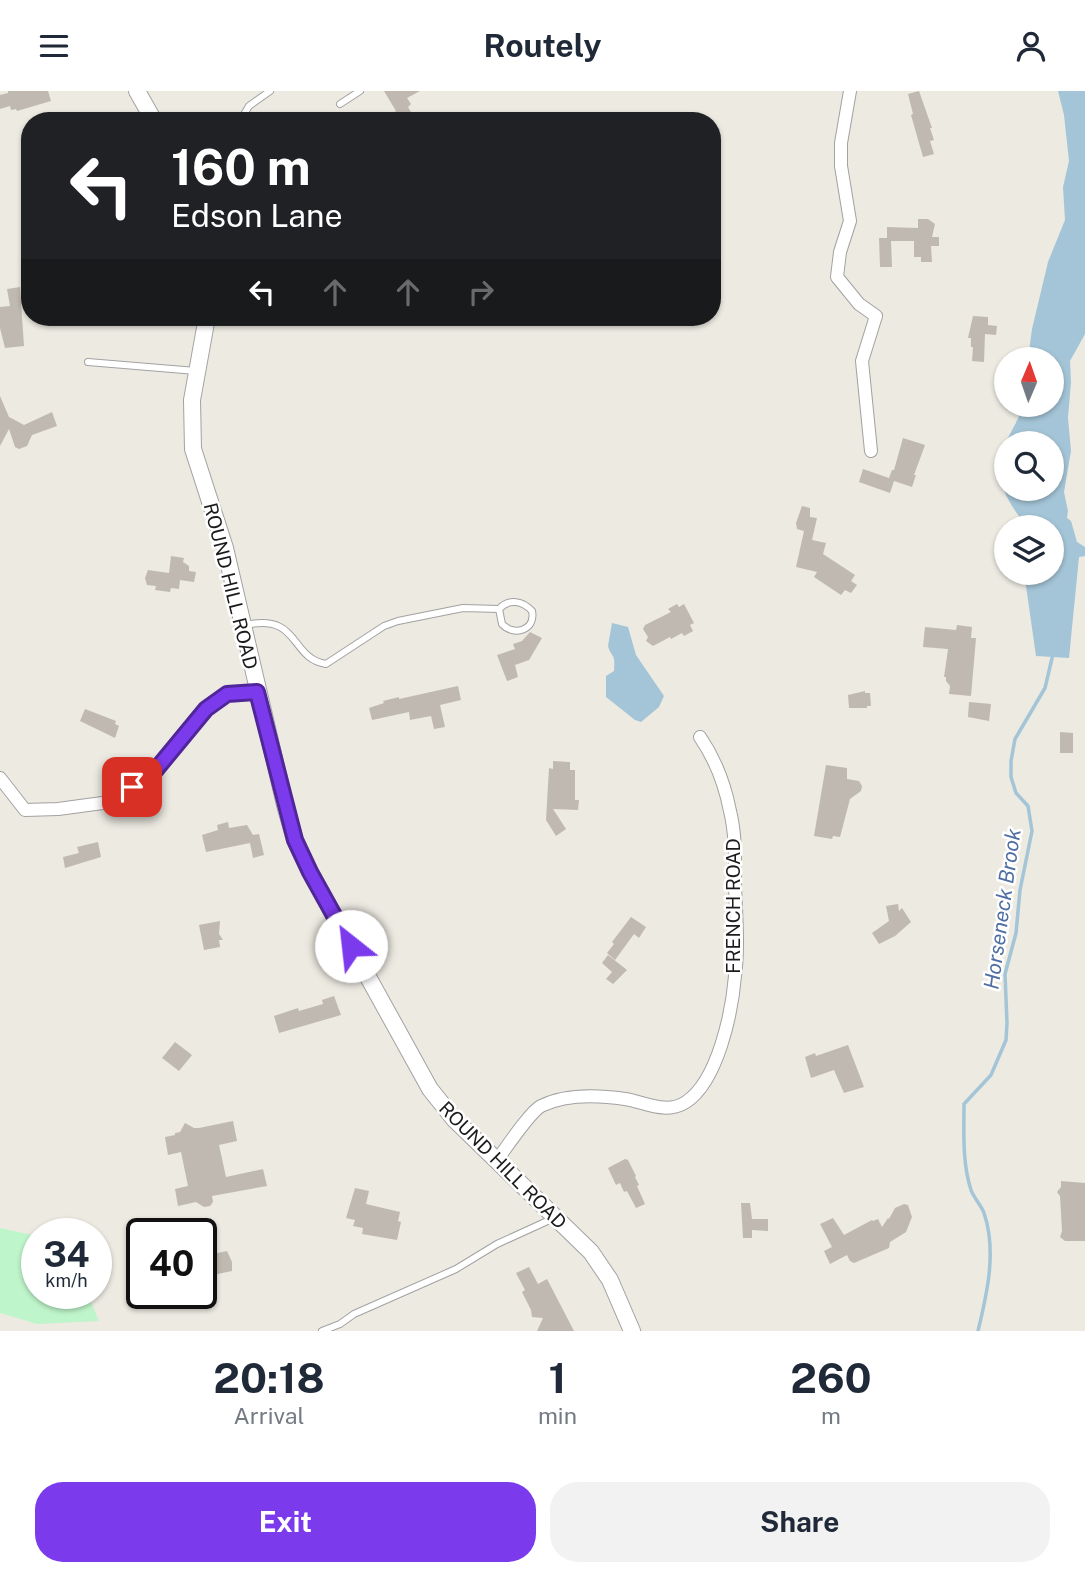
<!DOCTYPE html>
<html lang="en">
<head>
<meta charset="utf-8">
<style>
  :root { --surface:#fff; --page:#f2f2f3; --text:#1f2937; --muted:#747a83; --accent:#7c3aed }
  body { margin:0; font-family:"Public Sans",sans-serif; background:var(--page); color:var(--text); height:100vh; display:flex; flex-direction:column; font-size:26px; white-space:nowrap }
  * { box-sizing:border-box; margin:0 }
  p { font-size:23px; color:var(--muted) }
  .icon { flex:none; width:38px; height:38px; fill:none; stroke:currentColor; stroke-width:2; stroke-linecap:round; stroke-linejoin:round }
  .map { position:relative; height:1240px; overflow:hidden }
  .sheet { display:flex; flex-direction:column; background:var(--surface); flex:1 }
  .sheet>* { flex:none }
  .top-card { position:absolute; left:21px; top:21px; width:700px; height:214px; border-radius:28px; box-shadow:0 2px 5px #0004; background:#202124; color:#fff; overflow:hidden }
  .needle { width:46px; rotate:2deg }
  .buttons { position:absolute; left:994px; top:256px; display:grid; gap:14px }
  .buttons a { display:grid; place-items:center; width:70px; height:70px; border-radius:50%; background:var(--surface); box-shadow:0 2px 5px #0004; font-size:35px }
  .speed { position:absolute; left:21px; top:1127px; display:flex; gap:14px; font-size:35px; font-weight:700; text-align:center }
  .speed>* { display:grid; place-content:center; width:91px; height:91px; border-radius:50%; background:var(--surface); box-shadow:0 2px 5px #0004; line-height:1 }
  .speed small { font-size:18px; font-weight:400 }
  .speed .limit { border:4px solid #111; border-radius:10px; background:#fff; color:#111 }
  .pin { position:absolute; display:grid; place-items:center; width:60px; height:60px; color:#fff; margin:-30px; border-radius:14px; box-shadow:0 4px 10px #0006 }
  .me { position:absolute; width:77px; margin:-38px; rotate:331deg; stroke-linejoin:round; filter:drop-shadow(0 0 5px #0008) }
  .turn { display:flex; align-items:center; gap:24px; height:147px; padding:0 35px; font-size:32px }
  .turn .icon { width:91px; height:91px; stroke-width:2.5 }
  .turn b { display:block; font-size:49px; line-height:60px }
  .lanes { display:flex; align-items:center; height:66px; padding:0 35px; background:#0003; justify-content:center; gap:35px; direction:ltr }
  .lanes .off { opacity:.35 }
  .eta { display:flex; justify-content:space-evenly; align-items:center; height:119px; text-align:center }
  .eta b { font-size:42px; font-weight:700; line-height:49px }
  .cta { display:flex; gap:14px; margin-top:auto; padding:14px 35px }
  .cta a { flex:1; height:80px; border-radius:28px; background:var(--accent); color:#fff; font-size:28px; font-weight:700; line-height:80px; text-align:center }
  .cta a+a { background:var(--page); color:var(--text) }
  header { display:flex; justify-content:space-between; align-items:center; height:91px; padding:0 35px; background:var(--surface); font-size:32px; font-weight:700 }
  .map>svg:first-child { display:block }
</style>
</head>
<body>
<header><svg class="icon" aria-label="menu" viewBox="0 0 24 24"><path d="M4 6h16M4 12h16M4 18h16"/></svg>Routely<svg class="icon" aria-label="person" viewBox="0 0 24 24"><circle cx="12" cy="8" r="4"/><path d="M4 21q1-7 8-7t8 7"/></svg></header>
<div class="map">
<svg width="1085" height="1240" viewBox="0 0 1085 1240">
  <rect width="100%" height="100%" fill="#eceae1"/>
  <!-- park -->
  <path fill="#bff5ca" d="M0,1137L37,1145V1202H87L99,1230L37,1233L0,1222Z"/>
  <!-- water -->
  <g fill="#a4c5d7" fill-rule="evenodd">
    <path d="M1058,0H1085V243L1070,270L1071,291L1068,327L1071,360L1064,401L1068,420L1067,427L1071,430L1077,451L1085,456V465L1079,466L1069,567L1036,565L1024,481H1052V436H1027C1006,409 990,383 1007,349C1013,336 1020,327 1023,313H1052V268H1028L1032,238L1048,171L1065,129L1063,96L1069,70L1064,24ZM1006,352H1052V397H1006Z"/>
    <path d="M612,532L628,536L636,564L664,605L659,616L641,631L635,629L606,606V585L614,580C616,561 611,567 608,555Z"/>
  </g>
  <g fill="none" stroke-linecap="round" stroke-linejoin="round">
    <!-- stream -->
    <path stroke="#a4c5d7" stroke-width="3.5" d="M978,1240C987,1203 997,1160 984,1122C981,1114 974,1107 971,1099C962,1071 964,1041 964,1013L991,984L1006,949L1007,932L1005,883L1016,842L1020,799L1032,740L1028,715L1016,702L1011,686V670L1015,648L1045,597L1053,563"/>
  </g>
  <!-- building -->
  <g fill="#c0b9b1">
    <path d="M8,0H48L51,10L17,20L16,18L11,19L10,15L0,18V4L8,2Z"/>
    <path d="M384,0H420L407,7L411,13L408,16L414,26L407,30H381L396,20Z"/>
    <path d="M919,0L932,37H930L934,49L930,50L934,63L923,66L911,24L913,23L908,3Z"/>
    <path d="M918,128H928L935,133L932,146H939V155H931L932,171H921V166H914V150H891L892,176H880L879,147H887V136L918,137Z"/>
    <path d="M20,196L24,255L5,257L0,237V216L10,215L7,198Z"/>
    <path d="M973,225L988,226V234L997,235L996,244L985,243L984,271L972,270L973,256H971V247H968Z"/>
    <path d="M0,305L9,326L13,328L24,334L52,321L57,335L32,344L27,355L19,358L15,356L9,338L0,355Z"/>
    <path d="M903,347L925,354L914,384H916L912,396L894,390L890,402L859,391L863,378L889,387L892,379H894Z"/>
    <path d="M802,415L810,417V426L817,427L812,449L826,452L823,463L855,484L851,490L857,494L851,502L845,499L841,504L814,486L817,481L796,476L804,440L797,438L796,432Z"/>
    <path d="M171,465L184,467L183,471L189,475V480L196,481L194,491L180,489L179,498L171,497L170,501L155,499L156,495L147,494L145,487L148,479L169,482Z"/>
    <path d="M677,513L679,516L684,513L694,532L690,534L693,540L684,545L682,542L671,548L670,546L653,555L646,550L648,546L643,538L645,534L671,521L668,518Z"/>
    <path d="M957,534L972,536L971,547H976L971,605L949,603L950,595L946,590V586H944L948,558L923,556L925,536L956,539Z"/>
    <path d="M530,541L542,547L529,569L515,574L518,586L507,590L497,564L515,558L513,553L522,550Z"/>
    <path d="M458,595L461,609L440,614L445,636L434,638L431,625L410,629L409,621L372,629L369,617L384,612L383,610L399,606V608Z"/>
    <path d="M865,600V602H870L871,615H867V617H849L848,604Z"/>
    <path d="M969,611L991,613L989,630L968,626Z"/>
    <path d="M85,618L116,630L115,633L119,635L115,647L80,630Z"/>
    <path d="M1060,641L1073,642V662H1060Z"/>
    <path d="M553,670L570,671V679H575V709H579L578,719L553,718L566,738L556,745L546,729L549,677L553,678Z"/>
    <path d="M826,674L847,677V688L859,690L862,695L861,700L850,708L840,746L833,745L832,748L814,745Z"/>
    <path d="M228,731L229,737L247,734L253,744L259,743L264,764L253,767L250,752L206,761L202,744L218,739L217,734Z"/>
    <path d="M98,751L101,766L65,777L63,766L79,762L77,756Z"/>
    <path d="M898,813L899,820L902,817L911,831L895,845L879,853L872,842L889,830L886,815Z"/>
    <path d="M631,826L646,836L639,847L634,843L615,869L607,862L614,853L612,851Z"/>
    <path d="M220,830L219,843L223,849H219L220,856L204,859L199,834Z"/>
    <path d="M608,864L627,879L613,893L606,888L612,881L602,872Z"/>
    <path d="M334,905L341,924L279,942L274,925L298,917L299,920L323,913L322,909Z"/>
    <path d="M175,951L192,964L179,980L162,967Z"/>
    <path d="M848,954L864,996L844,1002L834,979L811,987L805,966L815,962L816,965Z"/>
    <path d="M233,1030L237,1050L219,1054L226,1086L263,1078L267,1095L212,1105L213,1111L210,1115L204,1116L196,1111L178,1115L175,1098L188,1095L181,1061L168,1064L165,1046L175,1044V1042L180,1041L185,1032L194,1037H199Z"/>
    <path d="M625,1068L628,1069L636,1085L635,1086L639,1094L637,1095L645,1113L636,1117L627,1100L624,1101L620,1092L616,1094L608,1077Z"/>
    <path d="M1061,1090L1085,1092V1150H1065L1060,1146L1062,1140L1060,1105L1057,1101L1061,1096Z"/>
    <path d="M355,1097L369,1100L366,1113L400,1121L398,1130L401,1131L397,1149L362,1143L363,1137L353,1135L355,1129L346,1127Z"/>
    <path d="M741,1112H750L752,1128H768V1140L752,1139V1147H743Z"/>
    <path d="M904,1113L908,1114L912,1126L906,1141L890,1151L889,1157L854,1172L850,1170L847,1164L830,1173L824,1160L832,1156L820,1133L833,1127L844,1144L872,1129L873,1130L878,1128L882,1136L888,1127L889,1128L895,1117Z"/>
    <path d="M227,1160L232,1171V1180L213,1184L208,1164Z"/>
    <path d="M529,1176L538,1193L547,1188L574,1240H537L543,1227L532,1226L531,1219L522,1201L525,1199L516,1182Z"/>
  </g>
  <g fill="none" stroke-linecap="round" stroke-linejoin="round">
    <defs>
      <g id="service">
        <path d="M340,13L360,0"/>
        <path d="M240,30L249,15L270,0"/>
        <path d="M88,271L196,280"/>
        <path d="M245,534C301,522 289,567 326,573L384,535L398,530L463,517L499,518C509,507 523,510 532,520C536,539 514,546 502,533L499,518"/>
        <path d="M322,1240L340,1233L354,1223L456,1178L497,1153L554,1127"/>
      </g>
      <g id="minor">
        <path d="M850,0L841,52V75L850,130L840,161L837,186L859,213L876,225L862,270L871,360"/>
        <path d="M0,687L25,719L58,718L110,711L154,681L206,618L227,603L257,601"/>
        <path d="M497,1069C506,1057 530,1021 541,1015C565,1003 598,1004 625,1008C645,1011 666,1024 686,1011C718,990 732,921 735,885C739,855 736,824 735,794C735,770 736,744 730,720C725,694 715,668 700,646"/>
      </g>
      <g id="tertiary">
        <path d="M137,0L154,30"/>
        <path d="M207,226L192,309L193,358L225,457L285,714L295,749L310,781L430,998L454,1028L591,1161L610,1189L632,1240"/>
      </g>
    </defs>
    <!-- service casing -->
    <use href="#service" stroke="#a2a2a2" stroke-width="8"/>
    <!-- minor casing -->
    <use href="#minor" stroke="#a2a2a2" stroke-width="14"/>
    <!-- tertiary casing -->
    <use href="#tertiary" stroke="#a2a2a2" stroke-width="18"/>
    <!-- service -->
    <use href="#service" stroke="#fff" stroke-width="6"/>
    <!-- minor -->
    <use href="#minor" stroke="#fff" stroke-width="12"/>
    <!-- tertiary -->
    <use href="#tertiary" stroke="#fff" stroke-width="16"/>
  </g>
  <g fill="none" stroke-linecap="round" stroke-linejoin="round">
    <defs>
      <path id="route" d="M132,696L154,681L206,618L227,603L257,601L295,749L310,781L351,855"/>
    </defs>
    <!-- route casing -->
    <use href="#route" stroke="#51269a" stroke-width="18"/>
    <!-- route -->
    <use href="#route" stroke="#7c3aed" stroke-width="12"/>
  </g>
  <g text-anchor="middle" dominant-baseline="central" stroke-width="5" stroke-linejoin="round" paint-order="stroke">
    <!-- street labels -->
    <g font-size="19" fill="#1b1b1b" stroke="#fff">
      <text transform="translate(231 495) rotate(76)">ROUND HILL ROAD</text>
      <text transform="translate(733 815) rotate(-90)">FRENCH ROAD</text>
      <text transform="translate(503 1074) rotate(45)">ROUND HILL ROAD</text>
    </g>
    <!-- water labels -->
    <g font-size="21" font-style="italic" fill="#4f6fa3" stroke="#fff">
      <text transform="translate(1002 818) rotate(-82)">Horseneck Brook</text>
    </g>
  </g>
</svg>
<div class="buttons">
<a><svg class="needle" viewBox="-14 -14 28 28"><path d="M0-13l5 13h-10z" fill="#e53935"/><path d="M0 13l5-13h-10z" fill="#747a83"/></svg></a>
<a><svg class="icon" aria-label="search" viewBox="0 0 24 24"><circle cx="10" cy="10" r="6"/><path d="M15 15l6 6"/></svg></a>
<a><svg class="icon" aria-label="layers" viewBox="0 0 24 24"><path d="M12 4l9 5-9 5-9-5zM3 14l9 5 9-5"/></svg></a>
</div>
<div class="speed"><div>34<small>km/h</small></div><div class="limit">40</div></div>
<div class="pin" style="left:132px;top:696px;background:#d93025"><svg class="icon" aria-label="arrive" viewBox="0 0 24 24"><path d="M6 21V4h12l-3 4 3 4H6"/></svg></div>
<svg class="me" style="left:351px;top:855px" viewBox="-20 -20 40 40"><circle r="19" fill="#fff"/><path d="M0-13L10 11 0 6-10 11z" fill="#7c3aed"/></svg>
<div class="top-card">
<div class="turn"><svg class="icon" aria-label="left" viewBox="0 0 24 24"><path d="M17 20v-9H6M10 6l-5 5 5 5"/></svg><div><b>160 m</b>Edson Lane</div></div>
<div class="lanes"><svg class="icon" aria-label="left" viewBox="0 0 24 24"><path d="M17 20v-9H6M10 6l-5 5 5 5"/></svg><svg class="icon off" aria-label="ahead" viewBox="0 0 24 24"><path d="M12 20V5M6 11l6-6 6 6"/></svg><svg class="icon off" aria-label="ahead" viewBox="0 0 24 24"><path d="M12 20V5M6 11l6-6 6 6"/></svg><svg class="icon off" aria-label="right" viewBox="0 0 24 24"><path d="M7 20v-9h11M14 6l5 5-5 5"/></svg></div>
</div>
</div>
<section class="sheet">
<div class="eta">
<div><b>20:18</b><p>Arrival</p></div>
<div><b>1</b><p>min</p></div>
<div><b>260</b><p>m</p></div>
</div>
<div class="cta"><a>Exit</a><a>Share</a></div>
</section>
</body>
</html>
